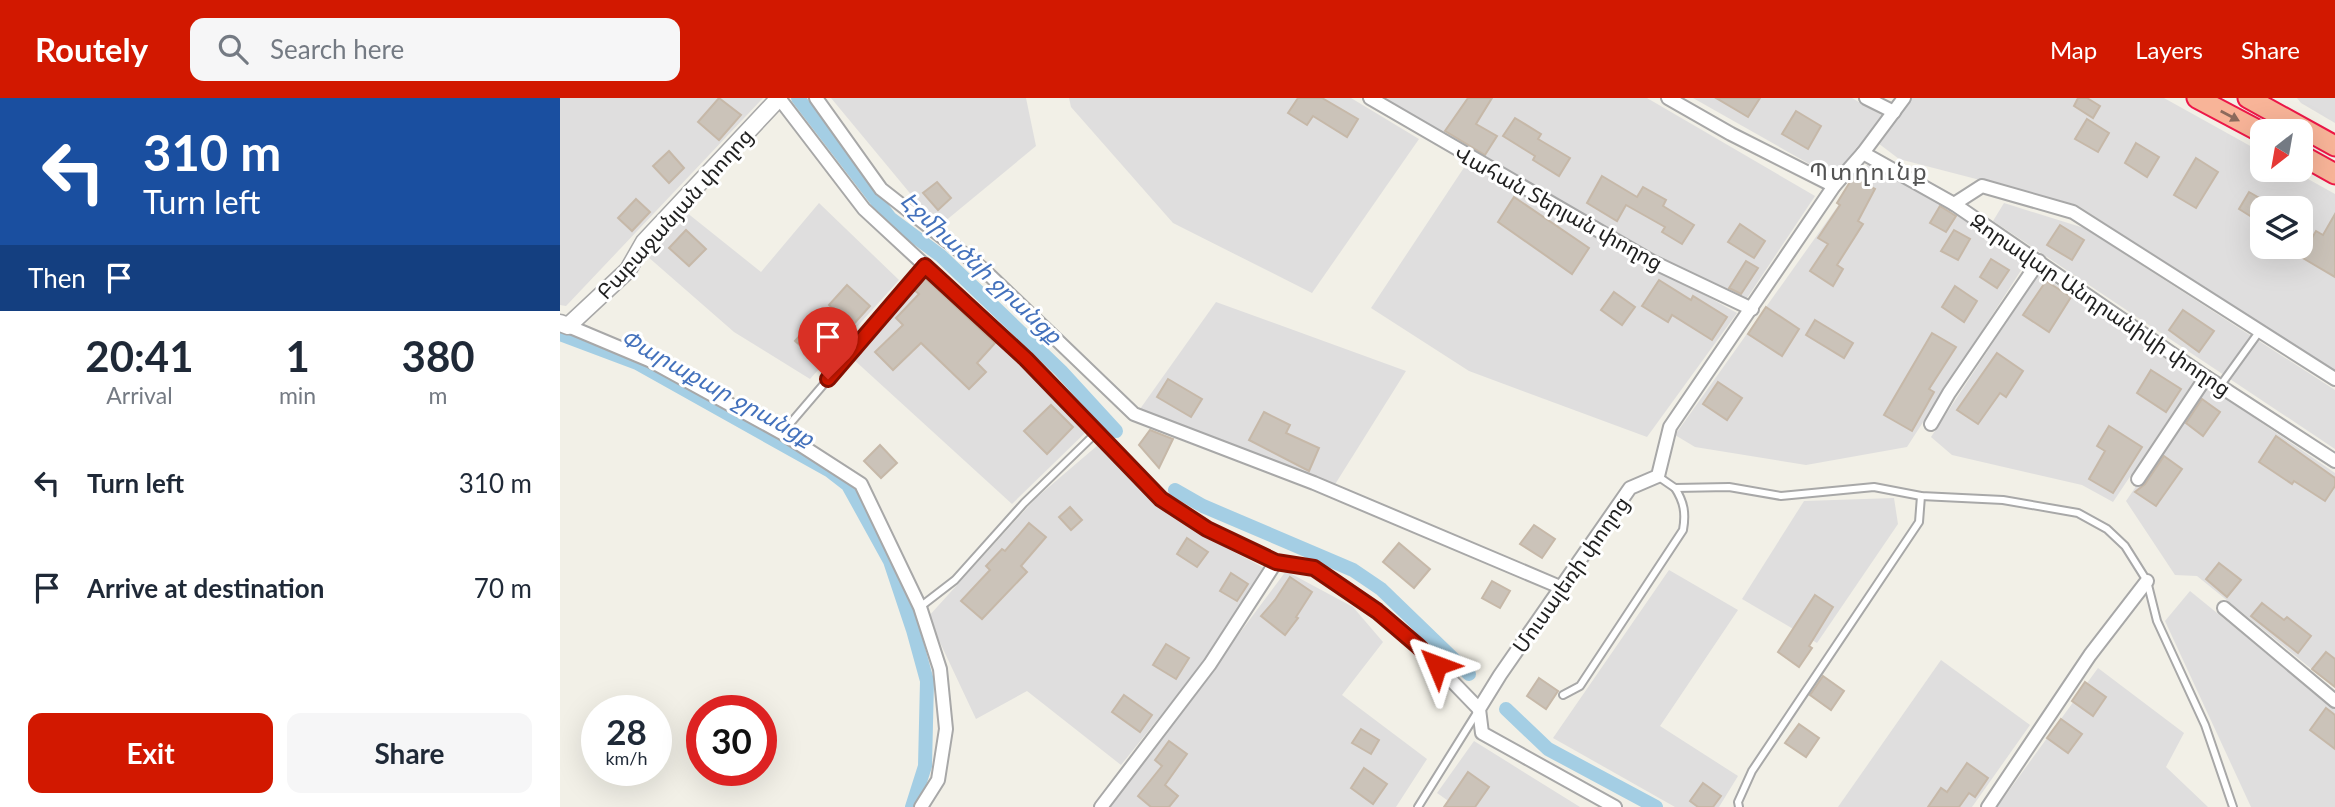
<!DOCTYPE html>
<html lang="en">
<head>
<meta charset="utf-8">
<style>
  :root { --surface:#fff; --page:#f6f6f7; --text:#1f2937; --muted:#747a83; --accent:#d21800 }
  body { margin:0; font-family:Lato,"Noto Sans Armenian",sans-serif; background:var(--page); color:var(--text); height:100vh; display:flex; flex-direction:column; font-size:26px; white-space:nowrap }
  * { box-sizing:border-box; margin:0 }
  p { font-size:23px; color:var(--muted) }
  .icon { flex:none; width:38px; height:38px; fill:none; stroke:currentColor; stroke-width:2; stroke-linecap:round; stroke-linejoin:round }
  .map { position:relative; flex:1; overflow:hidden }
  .side { display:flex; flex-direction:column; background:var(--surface); width:560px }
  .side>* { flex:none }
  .hud { background:#1a4fa0; color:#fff; overflow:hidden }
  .needle { width:46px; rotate:211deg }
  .controls { position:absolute; left:1690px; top:21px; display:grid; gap:14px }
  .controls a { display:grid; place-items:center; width:63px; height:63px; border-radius:14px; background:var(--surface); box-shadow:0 7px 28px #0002; font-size:35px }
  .speed { position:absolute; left:21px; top:597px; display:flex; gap:14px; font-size:35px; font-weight:700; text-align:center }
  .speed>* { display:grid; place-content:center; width:91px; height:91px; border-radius:50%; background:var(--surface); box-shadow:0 7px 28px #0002; line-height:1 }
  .speed small { font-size:18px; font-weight:400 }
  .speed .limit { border:10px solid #d22; background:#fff; color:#111 }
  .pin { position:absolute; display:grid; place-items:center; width:60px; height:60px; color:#fff; margin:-72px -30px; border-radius:50% 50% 50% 0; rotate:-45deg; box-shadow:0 0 7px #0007 }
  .pin .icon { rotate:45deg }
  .me { position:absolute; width:77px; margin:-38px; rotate:314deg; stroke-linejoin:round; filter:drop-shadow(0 0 5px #0008) }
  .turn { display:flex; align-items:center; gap:24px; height:147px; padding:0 28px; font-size:32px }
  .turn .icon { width:91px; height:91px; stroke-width:2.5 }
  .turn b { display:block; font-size:49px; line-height:60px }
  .then { display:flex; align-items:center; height:66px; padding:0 28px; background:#0003; gap:14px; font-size:26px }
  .eta { display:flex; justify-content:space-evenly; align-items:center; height:119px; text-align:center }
  .eta b { font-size:42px; font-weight:700; line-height:49px }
  .button { display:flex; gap:14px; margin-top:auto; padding:14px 28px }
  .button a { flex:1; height:80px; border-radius:14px; background:var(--accent); color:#fff; font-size:28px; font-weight:700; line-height:80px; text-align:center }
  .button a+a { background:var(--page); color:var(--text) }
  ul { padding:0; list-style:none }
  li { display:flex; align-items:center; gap:21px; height:105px; padding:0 28px }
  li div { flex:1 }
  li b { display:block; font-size:26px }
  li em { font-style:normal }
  header { display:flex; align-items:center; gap:42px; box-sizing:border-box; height:98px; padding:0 35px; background:var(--accent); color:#fff }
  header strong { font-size:33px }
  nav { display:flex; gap:38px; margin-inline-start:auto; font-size:24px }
  .search { width:490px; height:63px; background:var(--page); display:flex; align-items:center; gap:18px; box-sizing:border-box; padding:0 24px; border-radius:14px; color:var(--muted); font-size:26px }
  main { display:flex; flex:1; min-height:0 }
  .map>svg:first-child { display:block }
</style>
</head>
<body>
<header>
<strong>Routely</strong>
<div class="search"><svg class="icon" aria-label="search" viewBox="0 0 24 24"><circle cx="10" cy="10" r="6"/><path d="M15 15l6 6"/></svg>Search here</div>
<nav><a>Map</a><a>Layers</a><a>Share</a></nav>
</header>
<main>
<section class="side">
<div class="hud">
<div class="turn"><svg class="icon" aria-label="left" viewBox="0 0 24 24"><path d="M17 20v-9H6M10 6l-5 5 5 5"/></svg><div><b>310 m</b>Turn left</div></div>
<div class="then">Then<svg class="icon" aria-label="arrive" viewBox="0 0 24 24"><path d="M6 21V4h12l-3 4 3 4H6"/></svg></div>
</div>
<div class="eta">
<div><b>20:41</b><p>Arrival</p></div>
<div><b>1</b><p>min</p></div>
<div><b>380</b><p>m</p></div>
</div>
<ul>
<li><svg class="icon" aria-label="left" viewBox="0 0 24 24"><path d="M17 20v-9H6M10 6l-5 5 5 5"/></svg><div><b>Turn left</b></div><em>310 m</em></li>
<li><svg class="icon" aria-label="arrive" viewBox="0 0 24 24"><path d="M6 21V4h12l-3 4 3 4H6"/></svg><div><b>Arrive at destination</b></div><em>70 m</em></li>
</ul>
<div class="button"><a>Exit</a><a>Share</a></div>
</section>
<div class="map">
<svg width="1775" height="709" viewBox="0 0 1775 709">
  <rect width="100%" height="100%" fill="#f2f0e7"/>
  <!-- residential -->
  <g fill="#dfdede" fill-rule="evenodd">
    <path d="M0,0H203L6,208L0,207Z"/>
    <path d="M271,0H466L476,48L378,129Z"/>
    <path d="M509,0H791L859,41L752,195L613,125L511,9Z"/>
    <path d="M820,0H1087L1255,98L1185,203L1083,150Z"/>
    <path d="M1133,0H1292L1323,18L1294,58L1269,77Z"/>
    <path d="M1350,0H1604L1703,55V72H1732L1775,96V273L1517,107L1339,61L1318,45ZM1703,110H1741V149H1703Z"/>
    <path d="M1737,0H1775V25L1741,5Z"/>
    <path d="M907,65L1177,215L1087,339L909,273L811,210Z"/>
    <path d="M1307,67L1326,71L1467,163L1347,349L1246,367L1135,349L1115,337Z"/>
    <path d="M259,105L339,182L250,281L174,234L87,158L126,114L201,174Z"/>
    <path d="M1444,105L1524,130L1775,292V351L1433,123Z"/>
    <path d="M365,173L527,333L452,406L292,260Z"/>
    <path d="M1479,175L1635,281L1553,404L1522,387L1392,357L1371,339Z"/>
    <path d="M656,204L846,273L774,388L580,311Z"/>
    <path d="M1646,287L1775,375V590L1637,478L1615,477L1566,403Z"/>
    <path d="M538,347L595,406L646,439L706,471L642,566L561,667L467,593L416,621L368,519L476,400Z"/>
    <path d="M1334,400L1338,426L1257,545L1182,501L1244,403Z"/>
    <path d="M1109,472L1178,512L1100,628L1178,678L1159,709H1115L993,640Z"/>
    <path d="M726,473L793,509L823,544L782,597L867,661L836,709H550Z"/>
    <path d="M1630,493L1775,611V709H1691L1605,523Z"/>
    <path d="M1381,562L1470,627L1412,709H1278Z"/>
    <path d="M1538,570L1624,635L1606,669L1648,709H1437Z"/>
    <path d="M914,643L1020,709H897L877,695Z"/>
  </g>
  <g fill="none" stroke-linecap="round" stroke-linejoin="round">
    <!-- canal -->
    <g stroke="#a4cee4" stroke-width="14">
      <path d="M238,0L330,120L381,158L501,273L556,333"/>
      <path d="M0,236L77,265L270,373L288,387L330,463L353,532L367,583L365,668L352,709"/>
      <path d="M615,392L643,408L793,472L821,491L909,576"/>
      <path d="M946,611L988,651L1096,709"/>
    </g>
  </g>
  <!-- building -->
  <g fill="#cbc3b9" stroke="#c6b8a8" stroke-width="2">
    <path d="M159,0L181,17L159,42L138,24Z"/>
    <path d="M738,0H762L798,21L787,39L753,18L747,27L728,15Z"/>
    <path d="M908,0H932L916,26L937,38L925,57L885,33Z"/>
    <path d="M1156,0H1200L1188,19Z"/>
    <path d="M1518,0H1527L1540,8L1533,20L1514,8Z"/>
    <path d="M1236,13L1261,28L1248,51L1222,36Z"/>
    <path d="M955,20L981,36L978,41L1010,60L999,78L973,62L975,58L943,38Z"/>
    <path d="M1527,21L1549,35L1538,54L1515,41Z"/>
    <path d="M1576,45L1599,59L1587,79L1565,65Z"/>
    <path d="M109,53L124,70L109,85L93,68Z"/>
    <path d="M1636,60L1658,74L1636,110L1614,97Z"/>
    <path d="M1042,78L1077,99L1083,89L1106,102L1103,108L1134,127L1122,146L1102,134L1105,129L1066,107L1057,123L1027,105Z"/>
    <path d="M1293,79L1315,91L1298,123L1303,126L1277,167L1283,171L1273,188L1250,173L1268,146L1258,140L1280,107L1277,105Z"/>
    <path d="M377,84L391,100L378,112L363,95Z"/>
    <path d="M1689,94L1703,102V126L1679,111Z"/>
    <path d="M954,99L1029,150L1012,176L938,124Z"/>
    <path d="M76,101L90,114L72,133L58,120Z"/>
    <path d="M1380,108L1396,118L1386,134L1370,125Z"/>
    <path d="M1775,116V179L1741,159L1756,133L1763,137Z"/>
    <path d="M1180,126L1205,143L1194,160L1168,144Z"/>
    <path d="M1500,127L1524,142L1512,162L1487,147Z"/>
    <path d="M126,132L146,151L129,168L109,150Z"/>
    <path d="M1394,132L1410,141L1398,162L1381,153Z"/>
    <path d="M1431,161L1449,172L1437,190L1420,179Z"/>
    <path d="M1186,163L1198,170L1181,196L1169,190Z"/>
    <path d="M365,180L435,245L417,265L426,274L409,291L361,245L333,272L315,254L343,227L336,220L359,196L354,192Z"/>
    <path d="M1099,182L1131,202L1133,198L1167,219L1152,242L1112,217L1108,224L1082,208Z"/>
    <path d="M1486,183L1511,199L1489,234L1463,217Z"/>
    <path d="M287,187L310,208L292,228L269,207Z"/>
    <path d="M1395,188L1417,203L1404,224L1382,209Z"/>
    <path d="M1054,194L1075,209L1062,227L1041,212Z"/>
    <path d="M1206,209L1239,231L1222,258L1188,236Z"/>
    <path d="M1623,212L1654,233L1639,254L1609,232Z"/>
    <path d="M1255,222L1293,245L1284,260L1246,237Z"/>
    <path d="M253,223L276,243L258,263L235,243Z"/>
    <path d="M1372,235L1396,249L1369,291L1374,294L1352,333L1324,317Z"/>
    <path d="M1437,255L1463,273L1446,299L1440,295L1418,326L1397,312Z"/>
    <path d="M1591,272L1621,291L1606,314L1577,295Z"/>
    <path d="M608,281L642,301L631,319L597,299Z"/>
    <path d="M1158,284L1182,300L1167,322L1143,306Z"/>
    <path d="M1642,301L1660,314L1643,338L1626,325Z"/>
    <path d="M491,307L513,329L487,356L464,333Z"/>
    <path d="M704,314L730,327L726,335L759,350L749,373L689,342Z"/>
    <path d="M1549,328L1582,349L1553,395L1529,381L1545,353L1537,348Z"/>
    <path d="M590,332L613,341L599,370L579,347Z"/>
    <path d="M1716,338L1775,380V388L1765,403L1734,383L1732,386L1699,364Z"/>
    <path d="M320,347L337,365L321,380L304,363Z"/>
    <path d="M1604,358L1622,371L1596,408L1575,394L1585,386Z"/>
    <path d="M510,409L522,422L511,432L499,419Z"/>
    <path d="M469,425L486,439L461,468L467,474L422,521L401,503L430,472L426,468L442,451L445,453Z"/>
    <path d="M974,427L995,441L982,460L960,446Z"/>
    <path d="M627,440L648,454L637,469L617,456Z"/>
    <path d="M839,445L870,471L854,490L823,464Z"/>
    <path d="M1659,465L1681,482L1667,499L1646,481Z"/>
    <path d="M671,475L688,486L677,503L660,493Z"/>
    <path d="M730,479L752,494L736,519L738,520L725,537L701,518L715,502Z"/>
    <path d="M932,483L950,493L940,510L922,500Z"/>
    <path d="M1255,497L1273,509L1249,548L1252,550L1239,569L1218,554Z"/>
    <path d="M1702,505L1724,522L1727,519L1751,538L1738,555L1691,518Z"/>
    <path d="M606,546L629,560L616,581L593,567Z"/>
    <path d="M1766,554L1775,561V589L1752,571Z"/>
    <path d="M1263,578L1284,593L1271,612L1250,597Z"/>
    <path d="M979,580L998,593L986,611L967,598Z"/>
    <path d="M1525,584L1546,599L1533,618L1512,603Z"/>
    <path d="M564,597L592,617L580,634L552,614Z"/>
    <path d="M1766,610L1775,617V651L1750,632Z"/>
    <path d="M1501,621L1522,636L1508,655L1487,640Z"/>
    <path d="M1239,626L1259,640L1246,659L1225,645Z"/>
    <path d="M801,631L819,642L811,656L792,645Z"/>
    <path d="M609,643L627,656L605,687L618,698L609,709H591L578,698L602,668L595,662Z"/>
    <path d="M1407,665L1428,680L1415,699L1409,695L1399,709H1368L1381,690L1387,694Z"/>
    <path d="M804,670L827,686L813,706L791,690Z"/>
    <path d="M908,674L929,689L915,709H884Z"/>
    <path d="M1143,685L1161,698L1153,709H1138L1130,703Z"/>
  </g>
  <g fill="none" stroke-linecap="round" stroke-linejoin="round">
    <defs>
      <g id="service">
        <path d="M1660,288L1699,234"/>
        <path d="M222,335L365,168"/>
        <path d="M1099,379L1115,390L1169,389L1221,398L1314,389L1361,398L1443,402L1518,415L1547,431L1565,448L1587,483L1597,523L1645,627L1673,709"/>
        <path d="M360,509L395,482L464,405L537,334"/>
        <path d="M1003,597L1020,588L1123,432C1126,415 1124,404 1115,390"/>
        <path d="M858,709L918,613"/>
        <path d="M1179,709L1178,704L1192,673L1359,424L1361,398"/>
      </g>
      <g id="minor">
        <path d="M219,0L304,111L466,261L601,401L647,431L716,464L754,470L817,513L858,548L919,611"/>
        <path d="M256,0L321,91L423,171L574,316L754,385L1000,489"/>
        <path d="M810,0L1091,163L1192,211"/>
        <path d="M1108,0L1171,36L1274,88"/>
        <path d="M1306,0L1334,14"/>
        <path d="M1303,55L1394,106L1646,279L1775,363"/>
        <path d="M1394,106L1422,88L1513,114L1775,281"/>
        <path d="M8,228L89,262L222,335L301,386L360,509L380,571L386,631L378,682L361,709"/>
        <path d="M1371,326L1389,295L1479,163"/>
        <path d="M1578,381L1646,279"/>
        <path d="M1664,510L1775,603"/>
        <path d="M541,709L650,566L716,464"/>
        <path d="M1055,709L922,635L919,611L940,577L1070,390L1098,378L1110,329L1274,88L1303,55L1344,0"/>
        <path d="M1428,709L1530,557L1587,483"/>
      </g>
      <path id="tertiary" d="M0,225L8,228L68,172L84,144L219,0"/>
      <g id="trunk">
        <path d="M1637,0L1703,35"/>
        <path d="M1688,0L1775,48"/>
        <path d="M1741,57L1775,76"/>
      </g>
    </defs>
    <!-- service casing -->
    <use href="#service" stroke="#a8a8a8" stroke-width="10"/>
    <!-- minor casing -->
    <use href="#minor" stroke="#a8a8a8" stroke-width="16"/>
    <!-- tertiary casing -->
    <use href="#tertiary" stroke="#a8a8a8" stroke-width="19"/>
    <!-- trunk casing -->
    <use href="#trunk" stroke="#ed1848" stroke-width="23"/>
    <!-- service -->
    <use href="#service" stroke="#fff" stroke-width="6"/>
    <!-- minor -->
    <use href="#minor" stroke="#fff" stroke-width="12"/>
    <!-- tertiary -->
    <use href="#tertiary" stroke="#fff" stroke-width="16"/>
    <!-- trunk -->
    <use href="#trunk" stroke="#f8b498" stroke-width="19"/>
  </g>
  <!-- one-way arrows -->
  <defs><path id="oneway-solid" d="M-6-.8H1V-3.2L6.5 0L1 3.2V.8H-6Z" transform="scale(1.75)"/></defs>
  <use fill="#8c6a5c" href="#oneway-solid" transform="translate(1670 18) rotate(28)"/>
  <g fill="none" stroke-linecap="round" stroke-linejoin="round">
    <defs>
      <path id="route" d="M268,281L365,168L466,261L601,401L647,431L716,464L754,470L817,513L858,548L877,567"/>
    </defs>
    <!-- route casing -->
    <use href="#route" stroke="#881000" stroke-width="18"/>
    <!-- route -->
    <use href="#route" stroke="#d21800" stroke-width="12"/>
  </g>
  <g text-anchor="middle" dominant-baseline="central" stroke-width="6" stroke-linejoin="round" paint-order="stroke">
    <!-- street labels -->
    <g font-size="21" fill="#212121" stroke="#fff">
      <text transform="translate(999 109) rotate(29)">Վահան Տերյան փողոց</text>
      <text transform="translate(114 115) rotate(-48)">Բաբաջանյան փողոց</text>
      <text transform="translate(1541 206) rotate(34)">Զորավար Անդրանիկի փողոց</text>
      <text transform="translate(1010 476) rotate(-55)">Մուսալեռի փողոց</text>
    </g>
    <!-- water labels -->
    <g font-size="23" font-style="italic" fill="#4371bc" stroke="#fff">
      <text transform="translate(422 169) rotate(43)">Էջմիածնի ջրանցք</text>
      <text transform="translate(158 289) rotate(29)">Փարաքար ջրանցք</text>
    </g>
    <!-- quarter labels -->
    <g font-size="24" letter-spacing="2" fill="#545454" stroke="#fff">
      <text x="1309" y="72">Պտղունք</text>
    </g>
  </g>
</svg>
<div class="controls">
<a><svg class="needle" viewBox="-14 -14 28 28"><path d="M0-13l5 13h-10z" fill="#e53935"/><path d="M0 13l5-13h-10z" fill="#747a83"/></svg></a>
<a><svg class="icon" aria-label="layers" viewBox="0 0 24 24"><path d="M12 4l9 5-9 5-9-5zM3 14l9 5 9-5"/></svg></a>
</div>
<div class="speed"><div>28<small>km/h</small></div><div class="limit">30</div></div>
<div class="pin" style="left:268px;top:281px;background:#d93025"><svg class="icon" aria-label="arrive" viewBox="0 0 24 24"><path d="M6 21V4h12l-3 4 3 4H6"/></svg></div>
<svg class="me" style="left:877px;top:567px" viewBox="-20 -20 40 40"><path d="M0-17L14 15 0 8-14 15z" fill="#d21800" stroke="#fff" stroke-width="4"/></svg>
</div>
</main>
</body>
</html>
